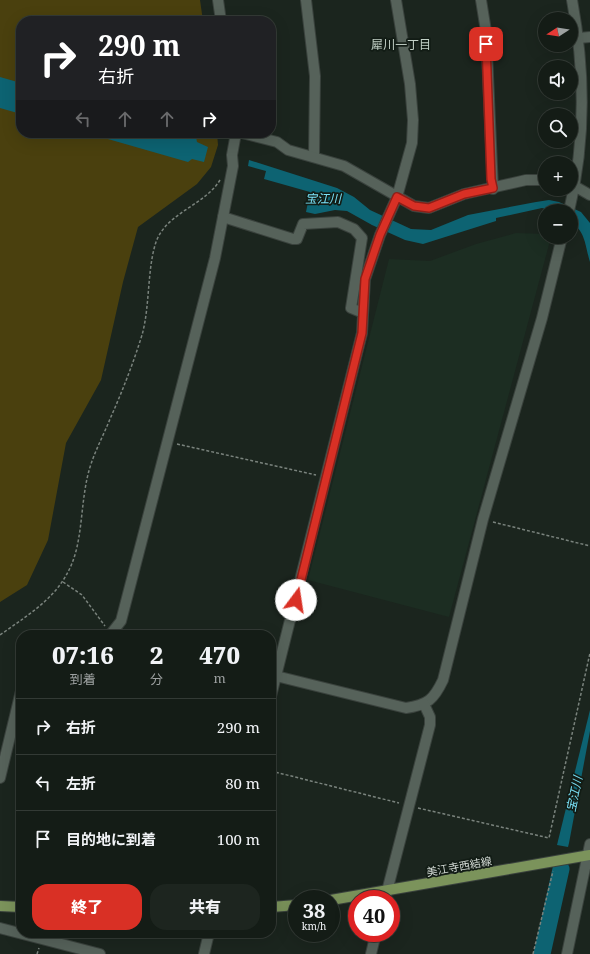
<!DOCTYPE html>
<html lang="ja">
<head>
<meta charset="utf-8">
<style>
  :root { --surface:#141c16; --page:#1d251f; --text:#f1f3f6; --muted:#9da1a1; --line:#333a35; --accent:#d93025 }
  body { margin:0; font-family:"Noto Serif","Noto Sans JP",serif; background:var(--page); color:var(--text); height:100vh; display:flex; flex-direction:column; font-size:15px; white-space:nowrap }
  * { box-sizing:border-box; margin:0 }
  p { font-size:13px; color:var(--muted) }
  .icon { flex:none; width:22px; height:22px; fill:none; stroke:currentColor; stroke-width:2; stroke-linecap:round; stroke-linejoin:round }
  .map { position:relative; flex:1; overflow:hidden }
  .drawer { position:absolute; left:16px; top:630px; width:260px; height:308px; display:flex; flex-direction:column; background:var(--surface); border-radius:16px; box-shadow:0 4px 16px #0002,0 0 0 1px var(--line) }
  .drawer>* { flex:none }
  .banner { position:absolute; left:16px; top:16px; width:260px; height:122px; border-radius:16px; box-shadow:0 4px 16px #0002,0 0 0 1px var(--line); background:#202124; color:#fff; overflow:hidden }
  .needle { width:26px; rotate:258deg }
  .controls { position:absolute; left:538px; top:12px; display:grid; gap:8px }
  .controls a { display:grid; place-items:center; width:40px; height:40px; border-radius:50%; background:var(--surface); box-shadow:0 4px 16px #0002,0 0 0 1px var(--line); font-size:20px }
  .speed { position:absolute; left:288px; top:890px; display:flex; gap:8px; font-size:20px; font-weight:700; text-align:center }
  .speed>* { display:grid; place-content:center; width:52px; height:52px; border-radius:50%; background:var(--surface); box-shadow:0 4px 16px #0002,0 0 0 1px var(--line); line-height:1 }
  .speed small { font-size:10px; font-weight:400 }
  .speed .limit { border:6px solid #d22; background:#fff; color:#111 }
  .pin { position:absolute; display:grid; place-items:center; width:34px; height:34px; color:#fff; margin:-17px; border-radius:8px; box-shadow:0 2px 6px #0006 }
  .me { position:absolute; width:44px; margin:-22px; rotate:14deg; stroke-linejoin:round; filter:drop-shadow(0 0 3px #0008) }
  .turn { display:flex; align-items:center; gap:14px; height:84px; padding:0 16px; font-size:18px }
  .turn .icon { width:52px; height:52px; stroke-width:2.5 }
  .turn b { display:block; font-size:28px; line-height:34px }
  .lanes { display:flex; align-items:center; height:38px; padding:0 16px; background:#0003; justify-content:center; gap:20px; direction:ltr }
  .lanes .off { opacity:.35 }
  .eta { display:flex; justify-content:space-evenly; align-items:center; height:68px; text-align:center }
  .eta b { font-size:24px; font-weight:800; line-height:28px }
  .cta { display:flex; gap:8px; margin-top:auto; padding:8px 16px }
  .cta a { flex:1; height:46px; border-radius:16px; background:var(--accent); color:#fff; font-size:16px; font-weight:800; line-height:46px; text-align:center }
  .cta a+a { background:var(--page); color:var(--text) }
  ul { padding:0; list-style:none }
  li { display:flex; align-items:center; gap:12px; height:56px; padding:0 16px; border-top:1px solid var(--line) }
  li div { flex:1 }
  li b { display:block; font-size:15px }
  li em { font-style:normal }
  .map>svg:first-child { display:block }
</style>
</head>
<body>
<div class="map">
<svg width="590" height="954" viewBox="0 0 590 954">
  <rect width="100%" height="100%" fill="#1b251e"/>
  <!-- built -->
  <path fill="#1c2d22" d="M516,233L545,234V237H551L449,617L308,580L389,259L430,261L476,244Z"/>
  <!-- green -->
  <path fill="#4a400e" d="M0,0H200L203,21H21V133H217L218,145L211,167L197,184L138,227L123,282L101,380L66,443L48,540L27,585L0,602Z"/>
  <!-- water -->
  <g fill="#0d6372">
    <path d="M0,77L21,83V114L0,108Z"/>
    <path d="M87,133H183L196,137L197,142L208,147L204,162L192,159L188,162Z"/>
    <path d="M249,160L337,188L354,197L370,210L411,229L431,230L468,215L536,202L549,200L559,202L581,212L590,223V262C585,246 586,232 571,222V211H553L542,208L496,218V221L423,244L405,240L372,225L347,211L335,210L315,214L306,212L310,192L264,179L266,171L248,166Z"/>
    <path d="M590,710V731L569,843L568,847L557,845Z"/>
  </g>
  <g fill="none" stroke-linecap="round" stroke-linejoin="round">
    <!-- river -->
    <path stroke="#0d6372" stroke-width="17" d="M542,954L561,869"/>
    <defs>
      <g id="minor">
        <path d="M218,0L221,21"/>
        <path d="M306,0L315,76L314,157"/>
        <path d="M481,0L486,31L493,189"/>
        <path d="M579,38L590,37"/>
        <path d="M242,133L277,142L288,150L344,166L414,206L429,208L464,194L526,180H545"/>
        <path d="M571,184L590,195"/>
        <path d="M569,211C586,141 585,70 572,0"/>
        <path d="M223,217L293,239H297L303,224L338,222L354,229L362,238L351,308L363,313"/>
        <path d="M110,635L121,621L215,258L233,166L232,155L236,133"/>
        <path d="M276,676L406,708C428,705 434,699 443,680L483,519L542,318L562,237"/>
        <path d="M271,696L362,333L365,279L380,235L397,197L412,143L413,120L410,84L396,0"/>
        <path d="M0,778L21,691"/>
        <path d="M385,899L430,725V717L424,704"/>
        <path d="M0,928L100,954"/>
        <path d="M204,954L209,933"/>
        <path d="M371,954L376,933"/>
        <path d="M567,954L590,844"/>
      </g>
      <g id="major">
        <path d="M331,900L590,855"/>
        <path d="M0,906L21,907"/>
        <path d="M271,907L297,905"/>
      </g>
    </defs>
    <!-- minor casing -->
    <use href="#minor" stroke="#3a423d" stroke-width="12"/>
    <!-- major casing -->
    <use href="#major" stroke="#3a423d" stroke-width="12"/>
    <!-- path -->
    <g stroke="#7a837d" stroke-width="1.5" stroke-dasharray="3 2" stroke-linecap="butt">
      <path d="M177,444L316,475"/>
      <path d="M493,522L590,546"/>
      <path d="M63,582L82,595L105,626"/>
      <path d="M0,635C35,610 67,592 77,547C83,520 82,491 91,464C96,449 104,434 110,419C122,392 133,364 142,335C150,307 147,269 156,242C167,212 204,206 220,180"/>
      <path d="M271,771L399,803"/>
      <path d="M418,808L549,838L590,653"/>
      <path d="M37,954L39,948"/>
      <path d="M533,954L553,871"/>
    </g>
    <!-- minor -->
    <use href="#minor" stroke="#56625a" stroke-width="10"/>
    <!-- major -->
    <use href="#major" stroke="#7b935b" stroke-width="10"/>
  </g>
  <g fill="none" stroke-linecap="round" stroke-linejoin="round">
    <defs>
      <path id="route" d="M296,600L362,333L365,279L380,235L397,197L414,206L429,208L464,194L493,188L491,179L486,44"/>
    </defs>
    <!-- route casing -->
    <use href="#route" stroke="#8d1f18" stroke-width="10"/>
    <!-- route -->
    <use href="#route" stroke="#d93025" stroke-width="7"/>
  </g>
  <g text-anchor="middle" dominant-baseline="central" stroke-width="3.5" stroke-linejoin="round" paint-order="stroke">
    <!-- street labels -->
    <g font-size="11" fill="#d0d7d2" stroke="#121c15">
      <text transform="translate(459 866) rotate(-10)">美江寺西結線</text>
    </g>
    <!-- neighbourhood labels -->
    <g font-size="12" fill="#c3d1c7" stroke="#121c15">
      <text x="401" y="44">犀川一丁目</text>
    </g>
    <!-- water labels -->
    <g font-size="12" font-style="italic" fill="#7ae2f8" stroke="#121c15">
      <text x="323" y="198">宝江川</text>
      <text transform="translate(574 794) rotate(-78)">宝江川</text>
    </g>
  </g>
</svg>
<div class="controls">
<a><svg class="needle" viewBox="-14 -14 28 28"><path d="M0-13l5 13h-10z" fill="#e53935"/><path d="M0 13l5-13h-10z" fill="#9da1a1"/></svg></a>
<a><svg class="icon" aria-label="sound" viewBox="0 0 24 24"><path d="M4 9h4l5-4v14l-5-4H4zM17 9q2 3 0 6"/></svg></a>
<a><svg class="icon" aria-label="search" viewBox="0 0 24 24"><circle cx="10" cy="10" r="6"/><path d="M15 15l6 6"/></svg></a>
<a>+</a>
<a>−</a>
</div>
<div class="speed"><div>38<small>km/h</small></div><div class="limit">40</div></div>
<div class="pin" style="left:486px;top:44px;background:#d93025"><svg class="icon" aria-label="arrive" viewBox="0 0 24 24"><path d="M6 21V4h12l-3 4 3 4H6"/></svg></div>
<svg class="me" style="left:296px;top:600px" viewBox="-20 -20 40 40"><circle r="19" fill="#fff"/><path d="M0-13L10 11 0 6-10 11z" fill="#d93025"/></svg>
<div class="banner">
<div class="turn"><svg class="icon" aria-label="right" viewBox="0 0 24 24"><path d="M7 20v-9h11M14 6l5 5-5 5"/></svg><div><b>290 m</b>右折</div></div>
<div class="lanes"><svg class="icon off" aria-label="left" viewBox="0 0 24 24"><path d="M17 20v-9H6M10 6l-5 5 5 5"/></svg><svg class="icon off" aria-label="ahead" viewBox="0 0 24 24"><path d="M12 20V5M6 11l6-6 6 6"/></svg><svg class="icon off" aria-label="ahead" viewBox="0 0 24 24"><path d="M12 20V5M6 11l6-6 6 6"/></svg><svg class="icon" aria-label="right" viewBox="0 0 24 24"><path d="M7 20v-9h11M14 6l5 5-5 5"/></svg></div>
</div>
<section class="drawer">
<div class="eta">
<div><b>07:16</b><p>到着</p></div>
<div><b>2</b><p>分</p></div>
<div><b>470</b><p>m</p></div>
</div>
<ul>
<li><svg class="icon" aria-label="right" viewBox="0 0 24 24"><path d="M7 20v-9h11M14 6l5 5-5 5"/></svg><div><b>右折</b></div><em>290 m</em></li>
<li><svg class="icon" aria-label="left" viewBox="0 0 24 24"><path d="M17 20v-9H6M10 6l-5 5 5 5"/></svg><div><b>左折</b></div><em>80 m</em></li>
<li><svg class="icon" aria-label="arrive" viewBox="0 0 24 24"><path d="M6 21V4h12l-3 4 3 4H6"/></svg><div><b>目的地に到着</b></div><em>100 m</em></li>
</ul>
<div class="cta"><a>終了</a><a>共有</a></div>
</section>
</div>
</body>
</html>
